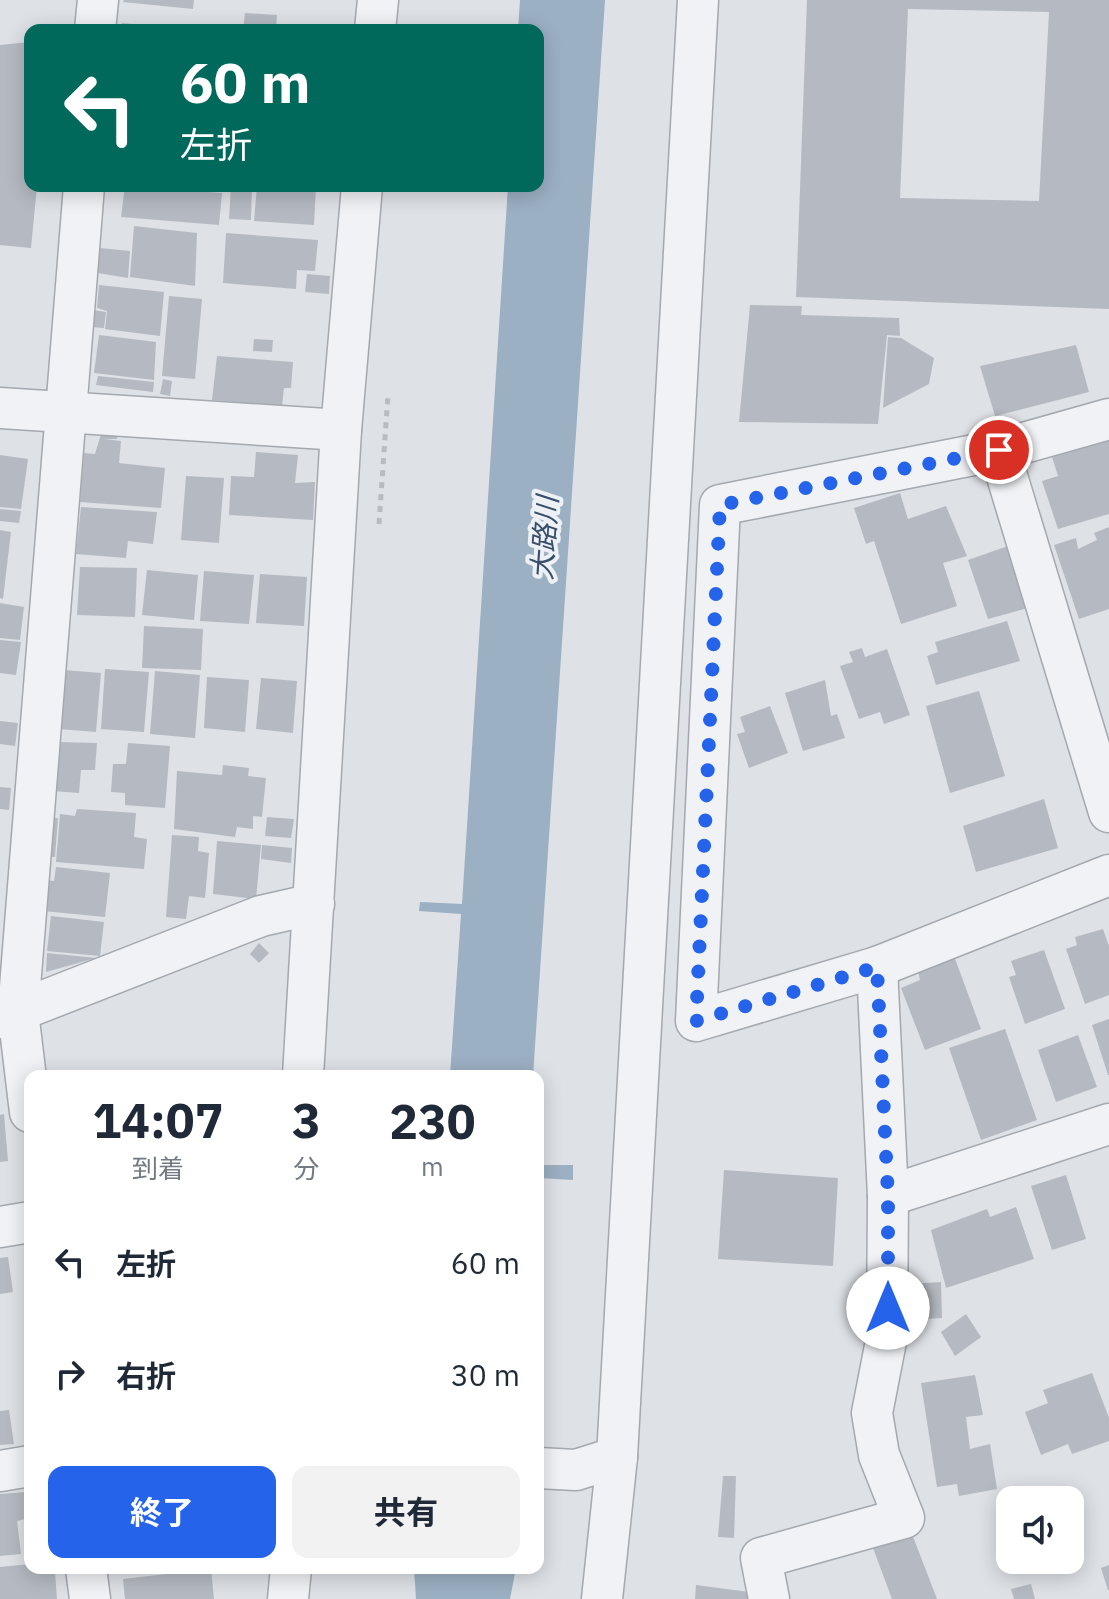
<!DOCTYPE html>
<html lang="ja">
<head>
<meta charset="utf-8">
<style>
  :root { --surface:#fff; --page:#f2f2f3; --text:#1f2937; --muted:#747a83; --accent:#2563eb }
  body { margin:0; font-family:"IBM Plex Sans","Noto Sans JP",sans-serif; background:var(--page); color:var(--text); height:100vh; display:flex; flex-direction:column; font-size:30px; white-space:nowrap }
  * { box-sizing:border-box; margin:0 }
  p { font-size:26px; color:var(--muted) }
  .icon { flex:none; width:44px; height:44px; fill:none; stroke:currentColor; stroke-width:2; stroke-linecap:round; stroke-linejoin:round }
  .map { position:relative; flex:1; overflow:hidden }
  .side { position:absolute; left:24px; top:1070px; width:520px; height:504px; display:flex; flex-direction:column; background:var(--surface); border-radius:16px; box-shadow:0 4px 20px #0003 }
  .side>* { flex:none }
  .hud { position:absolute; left:24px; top:24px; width:520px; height:168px; border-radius:16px; box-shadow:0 4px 20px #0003; background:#00695c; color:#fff; overflow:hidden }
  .buttons { position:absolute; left:996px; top:1486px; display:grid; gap:16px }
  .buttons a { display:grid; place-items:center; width:88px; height:88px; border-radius:16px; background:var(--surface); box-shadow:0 4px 20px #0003; font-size:40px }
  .pin { position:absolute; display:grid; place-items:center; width:68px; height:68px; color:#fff; margin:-34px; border:4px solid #fff; border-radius:50%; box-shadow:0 2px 8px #0007 }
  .me { position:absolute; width:88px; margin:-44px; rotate:0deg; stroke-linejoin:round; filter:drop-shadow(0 0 6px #0008) }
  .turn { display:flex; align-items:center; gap:28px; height:168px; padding:0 24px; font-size:36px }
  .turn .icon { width:104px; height:104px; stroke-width:2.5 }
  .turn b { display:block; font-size:56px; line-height:68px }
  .eta { display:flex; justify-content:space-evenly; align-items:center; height:136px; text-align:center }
  .eta b { font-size:48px; font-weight:700; line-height:56px }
  .cta { display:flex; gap:16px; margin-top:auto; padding:16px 24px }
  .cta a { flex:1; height:92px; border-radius:16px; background:var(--accent); color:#fff; font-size:32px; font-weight:700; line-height:92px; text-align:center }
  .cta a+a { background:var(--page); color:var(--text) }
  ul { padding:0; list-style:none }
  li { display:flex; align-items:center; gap:24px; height:112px; padding:0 24px }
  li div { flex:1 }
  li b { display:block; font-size:30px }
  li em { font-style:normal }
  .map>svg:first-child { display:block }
</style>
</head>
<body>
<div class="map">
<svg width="1109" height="1599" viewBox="0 0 1109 1599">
  <rect width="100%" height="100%" fill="#dee1e6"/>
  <!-- water -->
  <g fill="#9cb0c3">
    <path d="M520,0H605L533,1076H450L461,914L419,911L420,902L462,904L508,186H538V30H518Z"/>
    <path d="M538,1165H573V1180L538,1178Z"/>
    <path d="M414,1568H516L510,1599H416Z"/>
  </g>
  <!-- building -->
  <g fill="#b5bac2" fill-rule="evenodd">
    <path d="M124,0H194L193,9L123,2Z"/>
    <path d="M807,0H1109V309L796,297ZM908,9L1049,12L1039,201L900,198Z"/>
    <path d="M245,13L277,15L276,30H243Z"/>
    <path d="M122,23L176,28V30H121Z"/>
    <path d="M30,42V186H37L31,248L0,245V45Z"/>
    <path d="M125,186L222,193L219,225L121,217Z"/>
    <path d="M231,186H252L251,220L229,219Z"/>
    <path d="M257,186H316L314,225L254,221Z"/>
    <path d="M134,226L197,233L195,286L130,277Z"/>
    <path d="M226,233L318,240L315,271L297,270L296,289L223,283Z"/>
    <path d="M100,248L130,251L128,278L98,273Z"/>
    <path d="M307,274L330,276L329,294L305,292Z"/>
    <path d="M99,285L164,292L160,336L105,329L107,311L97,308Z"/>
    <path d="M169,296L202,299L195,379L162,376Z"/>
    <path d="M750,305L802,306L801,315L899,318L900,336L887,335L878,424L739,422Z"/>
    <path d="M93,310L106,312L104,328L92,327Z"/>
    <path d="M99,335L156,342L154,380L94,373Z"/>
    <path d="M888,337L901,338L934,358L929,384L883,408Z"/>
    <path d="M254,339L273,340L272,352L253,351Z"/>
    <path d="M1076,345L1089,392L995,416L980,366Z"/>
    <path d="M217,356L293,362L291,388H284L282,406L212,400Z"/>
    <path d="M98,376L154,382L153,392L96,385Z"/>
    <path d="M163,379L172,381L170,396L160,394Z"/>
    <path d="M102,431L118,433L117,439H104L121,441L119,463L165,468L161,508L80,502L84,453L95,454Z"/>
    <path d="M1109,439V514L1058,529L1042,481L1058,476L1052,457Z"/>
    <path d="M256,452L298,455L295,483L315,482L313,520L229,515L231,476L254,477Z"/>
    <path d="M0,455L28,459L21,509L0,507Z"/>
    <path d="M186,476L224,478L219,543L181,540Z"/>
    <path d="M900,493L908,519L946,506L967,556L943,563L957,606L901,624L874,541L866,544L854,508Z"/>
    <path d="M81,507L157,512L153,544L128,541L126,558L76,554Z"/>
    <path d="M0,509L21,511L19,523L0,521Z"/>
    <path d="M1109,527V609L1079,619L1054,545L1076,538L1078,549L1097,540L1094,533Z"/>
    <path d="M0,530L11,532L3,599L0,598Z"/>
    <path d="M1008,546L1028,608L988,619L968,560Z"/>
    <path d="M80,567L137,568L135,617L77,615Z"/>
    <path d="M147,570L198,575L194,620L142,615Z"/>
    <path d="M204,571L254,575L249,624L200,621Z"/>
    <path d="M260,574L307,577L304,626L256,623Z"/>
    <path d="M0,603L24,607L20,640L0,638Z"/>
    <path d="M1007,621L1020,661L936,685L927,656L938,652L935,642Z"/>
    <path d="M144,626L203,629L201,670L142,668Z"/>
    <path d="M0,640L21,642L16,675L0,673Z"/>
    <path d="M862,648L865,657L887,649L910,715L884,724L880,712L859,719L840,666L853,662L849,652Z"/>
    <path d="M105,669L149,672L144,732L101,729Z"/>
    <path d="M64,670L101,673L96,732L59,729Z"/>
    <path d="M155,671L200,675L195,738L150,734Z"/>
    <path d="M207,677L249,680L245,732L204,728Z"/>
    <path d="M261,678L297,681L293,733L256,729Z"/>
    <path d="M825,680L831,716L837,714L845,738L803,751L785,693Z"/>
    <path d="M979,691L1005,776L950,793L926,706Z"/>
    <path d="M770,706L788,753L749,768L737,734L745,732L740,717Z"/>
    <path d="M0,721L18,723L15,746L0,744Z"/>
    <path d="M57,742L97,743L95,770H81L79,793L53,791Z"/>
    <path d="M128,743L170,746L165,808L125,805V793L111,792L113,764H126Z"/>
    <path d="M223,765L249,768L248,776L266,778L262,817L253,816V829L237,827L235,837L174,829L177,771L222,775Z"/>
    <path d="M0,787L11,788L9,810L0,809Z"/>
    <path d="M1044,799L1058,848L976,872L963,826Z"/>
    <path d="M77,809L136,813L134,837L147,839L144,869L56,862L60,814L75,816Z"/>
    <path d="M267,817L294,819L291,838L265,836Z"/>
    <path d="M51,818H58L55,857H48Z"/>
    <path d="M172,835L199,837L198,851L209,853L205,898L189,896L186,919L166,917Z"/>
    <path d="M217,841L261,845L256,899L213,894Z"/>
    <path d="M262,845L292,848L291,863L261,859Z"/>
    <path d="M56,867L110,873L105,917L43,911L44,880L54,881Z"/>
    <path d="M51,916L104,922L100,956L47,951Z"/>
    <path d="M1103,929L1109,946V995L1085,1004L1066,949L1077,945L1075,937Z"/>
    <path d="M259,943L269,953L259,963L250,954Z"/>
    <path d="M1044,950L1065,1009L1025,1024L1009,977L1016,975L1011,961Z"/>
    <path d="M47,953L96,958L46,972Z"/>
    <path d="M954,956L981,1029L925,1050L901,988L920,980L918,971Z"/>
    <path d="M1109,1019V1075H1108L1092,1025Z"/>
    <path d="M1005,1029L1037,1120L981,1140L949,1048Z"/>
    <path d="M1078,1035L1097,1087L1056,1102L1038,1050Z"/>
    <path d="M4,1114L8,1161L0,1162V1115Z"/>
    <path d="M724,1170L838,1178L833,1266L718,1259Z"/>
    <path d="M1066,1175L1086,1239L1052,1250L1031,1186Z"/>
    <path d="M1016,1207L1034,1259L946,1288L931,1230L987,1209L990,1217Z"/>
    <path d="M8,1257L13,1292L0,1294V1258Z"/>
    <path d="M941,1282L942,1318L910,1320V1284Z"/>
    <path d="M966,1314L981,1337L955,1356L941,1332Z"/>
    <path d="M1092,1373L1109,1418V1441L1072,1454L1068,1444L1041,1455L1025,1412L1048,1403L1043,1390Z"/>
    <path d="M975,1375L983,1415L966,1417L970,1449L990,1444L997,1489L959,1496L957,1484L937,1487L921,1383Z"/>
    <path d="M9,1410L14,1444L0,1445V1411Z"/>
    <path d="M723,1476H736L734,1538L718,1537Z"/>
    <path d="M26,1492L30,1518L17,1521L21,1554L0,1556V1494Z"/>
    <path d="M912,1534L937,1599H892L873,1548Z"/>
    <path d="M30,1564V1568H39L40,1573L55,1572L57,1599H0V1567Z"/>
    <path d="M1109,1565V1590H1108L1101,1568Z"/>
    <path d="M211,1569L214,1599H125L123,1579Z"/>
    <path d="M1031,1584L1035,1599H1014L1011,1589Z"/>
    <path d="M696,1585L749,1592L748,1599H695Z"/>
  </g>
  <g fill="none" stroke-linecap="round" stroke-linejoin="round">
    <defs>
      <g id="minor">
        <path d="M95,30L98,0"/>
        <path d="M375,30L378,0"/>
        <path d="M0,408L341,430"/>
        <path d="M1109,419L999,450L720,505L696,1021L877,967L1109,875"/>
        <path d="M999,450L1109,812"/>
        <path d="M0,1018L261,916L314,904"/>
        <path d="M303,1076L341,430L362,186"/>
        <path d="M30,1112L18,1012L84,186"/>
        <path d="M888,1196L1109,1124"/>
        <path d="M0,1227L30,1222"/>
        <path d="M538,1468L576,1470L617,1457"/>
        <path d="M0,1471L30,1466"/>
        <path d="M86,1568L90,1599"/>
        <path d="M288,1599L291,1568"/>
        <path d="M602,1599L617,1457L698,0"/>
        <path d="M769,1599L761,1558L904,1518L879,1455L872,1413L887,1336L888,1196L877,967"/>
      </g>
    </defs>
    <!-- minor casing -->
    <use href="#minor" stroke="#a4a8af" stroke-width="43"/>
    <!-- path -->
    <path stroke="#b8bcc1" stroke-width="5" stroke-dasharray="6 6" stroke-linecap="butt" d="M379,524L388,395"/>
    <!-- minor -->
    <use href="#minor" stroke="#f0f2f5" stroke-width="40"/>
  </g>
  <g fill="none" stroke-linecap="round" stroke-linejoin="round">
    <!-- route -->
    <path stroke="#2563eb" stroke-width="14" stroke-dasharray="0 25.2" d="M888,1308V1196L877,967L696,1021L720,505L999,450"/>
  </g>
  <g text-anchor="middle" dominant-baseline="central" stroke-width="8" stroke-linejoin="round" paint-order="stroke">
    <!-- water labels -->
    <g font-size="28" font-style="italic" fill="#374f6b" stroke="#edf0f4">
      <text transform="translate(544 538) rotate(-86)">大路川</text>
    </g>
  </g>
</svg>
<div class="buttons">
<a><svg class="icon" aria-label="sound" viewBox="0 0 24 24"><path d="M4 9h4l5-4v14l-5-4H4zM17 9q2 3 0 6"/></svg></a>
</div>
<div class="pin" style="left:999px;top:450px;background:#d93025"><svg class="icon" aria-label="arrive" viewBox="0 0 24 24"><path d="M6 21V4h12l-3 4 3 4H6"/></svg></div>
<svg class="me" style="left:888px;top:1308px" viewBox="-20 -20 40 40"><circle r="19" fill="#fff"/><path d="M0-13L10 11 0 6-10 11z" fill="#2563eb"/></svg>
<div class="hud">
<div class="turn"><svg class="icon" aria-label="left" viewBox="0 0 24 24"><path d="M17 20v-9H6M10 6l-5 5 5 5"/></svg><div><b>60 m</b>左折</div></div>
</div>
<section class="side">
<div class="eta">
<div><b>14:07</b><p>到着</p></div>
<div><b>3</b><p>分</p></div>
<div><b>230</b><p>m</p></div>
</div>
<ul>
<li><svg class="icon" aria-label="left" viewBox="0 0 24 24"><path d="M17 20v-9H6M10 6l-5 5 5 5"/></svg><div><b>左折</b></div><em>60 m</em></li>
<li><svg class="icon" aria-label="right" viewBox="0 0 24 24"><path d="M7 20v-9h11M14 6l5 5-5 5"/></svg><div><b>右折</b></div><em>30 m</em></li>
</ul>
<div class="cta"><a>終了</a><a>共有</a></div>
</section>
</div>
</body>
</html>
